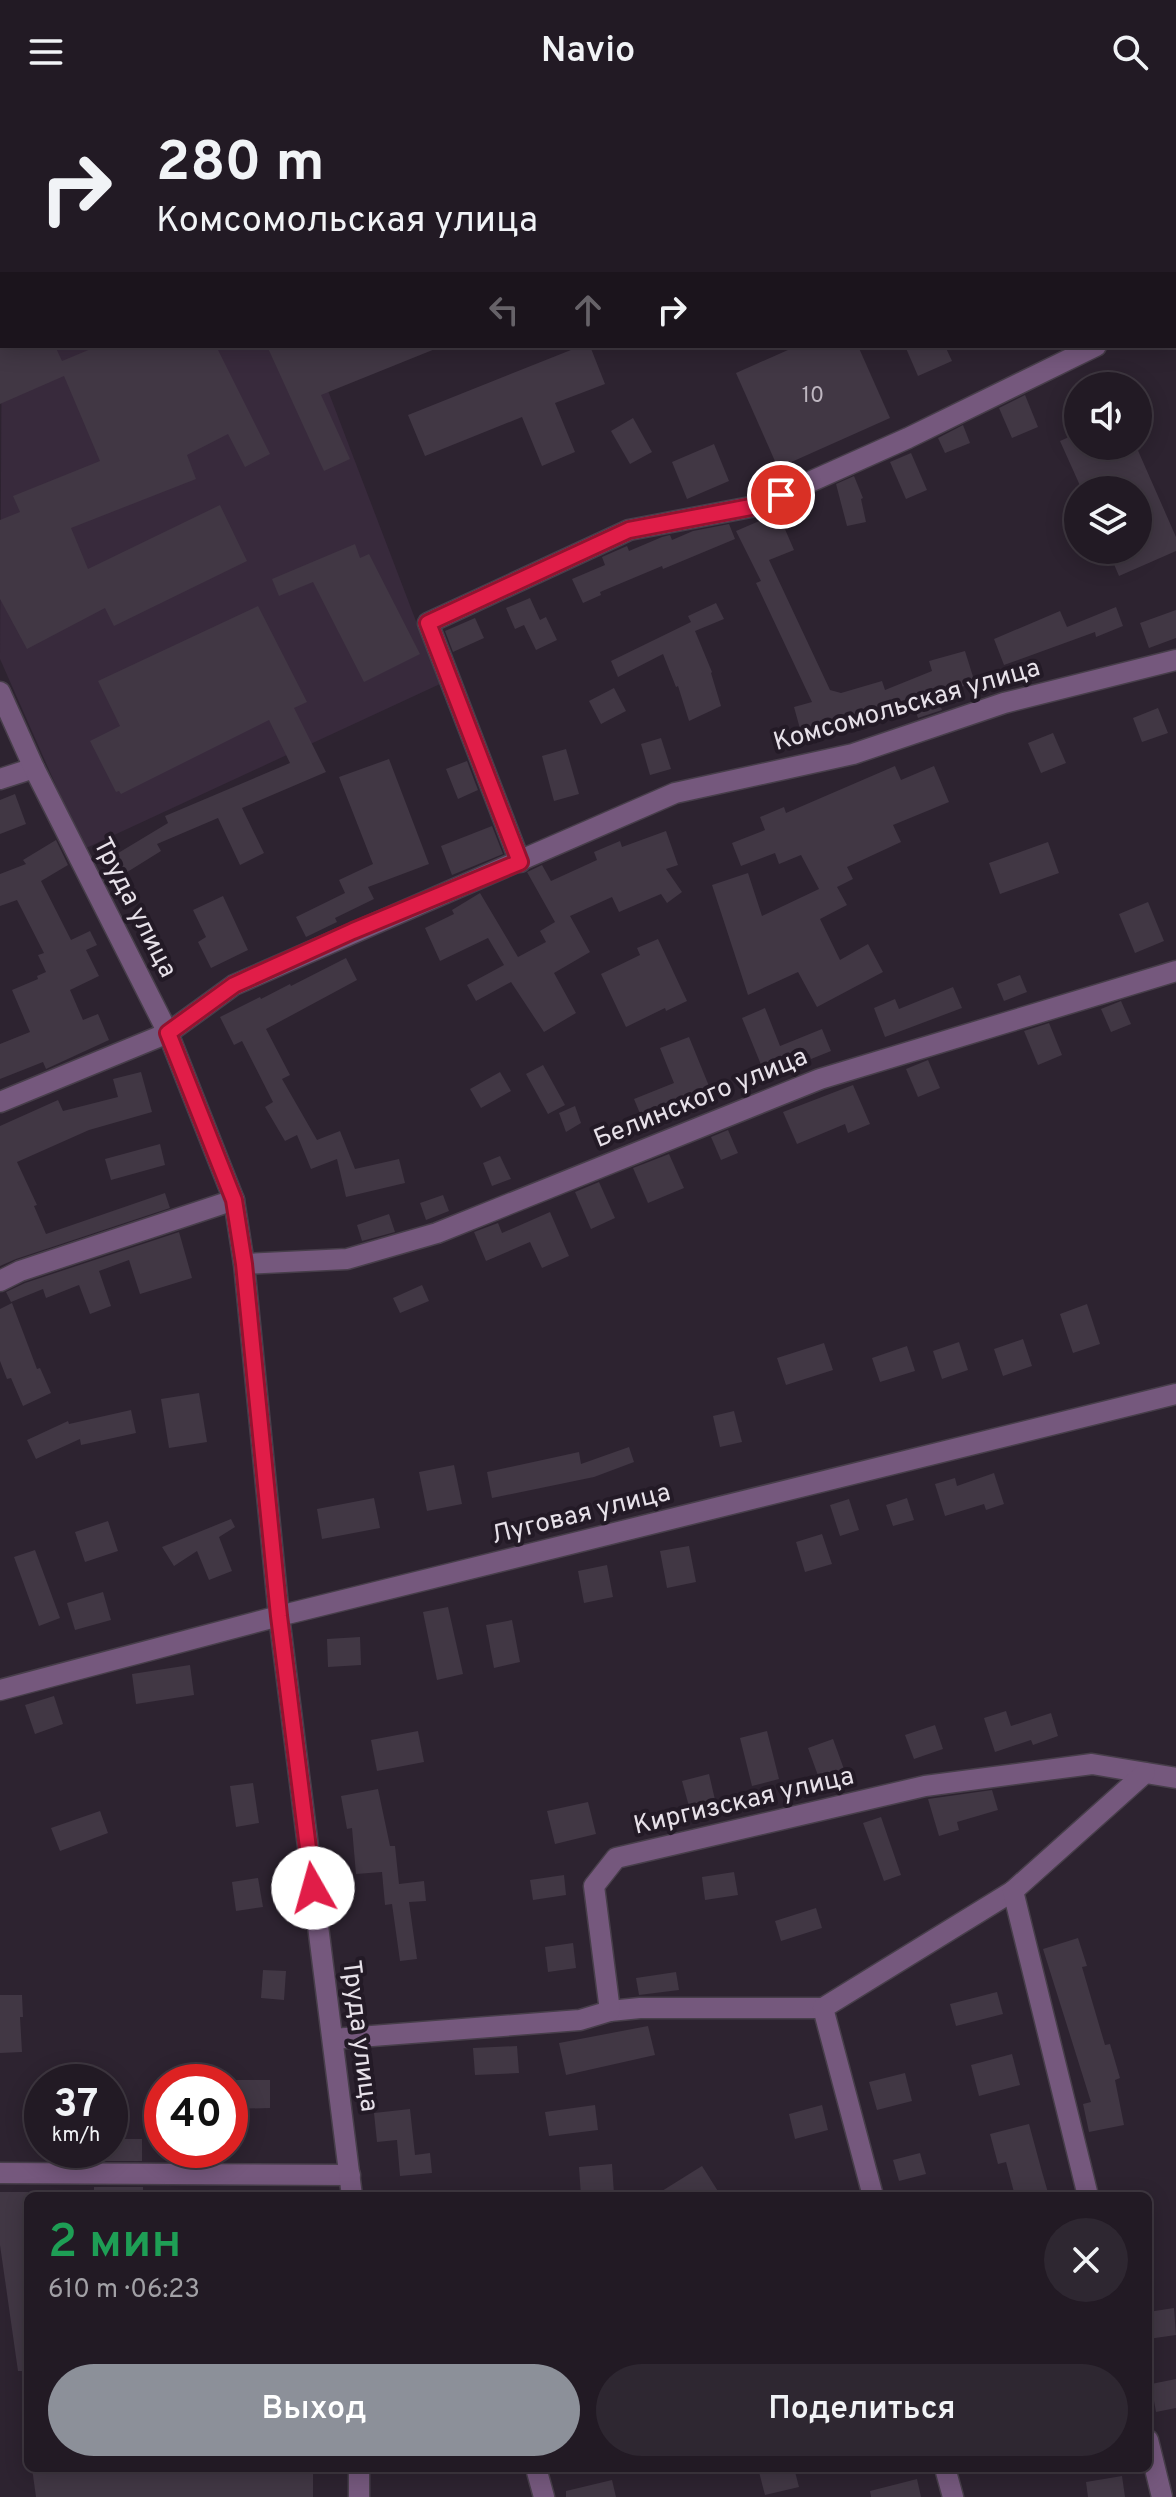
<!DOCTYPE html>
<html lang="ru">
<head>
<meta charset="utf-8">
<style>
  :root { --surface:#221a24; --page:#2e2731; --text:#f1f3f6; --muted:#a2a1a6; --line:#3f3841; --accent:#8c9099 }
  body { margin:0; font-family:Overpass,sans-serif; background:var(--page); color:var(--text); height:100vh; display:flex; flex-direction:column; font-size:30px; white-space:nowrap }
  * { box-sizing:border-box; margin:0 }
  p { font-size:26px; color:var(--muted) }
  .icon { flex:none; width:44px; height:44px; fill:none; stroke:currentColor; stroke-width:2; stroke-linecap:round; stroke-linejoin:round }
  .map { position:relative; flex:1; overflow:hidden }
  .side { position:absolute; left:24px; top:2088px; width:1128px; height:280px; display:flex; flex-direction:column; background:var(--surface); border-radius:12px; box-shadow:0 4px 20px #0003,0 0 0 2px var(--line) }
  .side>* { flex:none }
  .hud { position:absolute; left:0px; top:0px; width:1176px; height:244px; box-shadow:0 4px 20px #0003,0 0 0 2px var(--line); background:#221a24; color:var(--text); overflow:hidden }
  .buttons { position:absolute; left:1064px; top:268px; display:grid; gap:16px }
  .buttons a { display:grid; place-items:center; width:88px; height:88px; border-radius:50%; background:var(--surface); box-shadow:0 4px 20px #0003,0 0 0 2px var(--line); font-size:40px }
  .speed { position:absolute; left:24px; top:1960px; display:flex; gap:16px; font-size:40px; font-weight:700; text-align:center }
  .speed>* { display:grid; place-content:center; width:104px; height:104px; border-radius:50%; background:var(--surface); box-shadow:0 4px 20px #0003,0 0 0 2px var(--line); line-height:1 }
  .speed small { font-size:20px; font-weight:400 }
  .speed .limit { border:12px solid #d22; background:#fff; color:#111 }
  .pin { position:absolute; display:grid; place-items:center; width:68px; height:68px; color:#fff; margin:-34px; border:4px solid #fff; border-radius:50%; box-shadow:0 2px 8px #0007 }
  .me { position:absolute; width:88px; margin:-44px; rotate:353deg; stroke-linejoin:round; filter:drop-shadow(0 0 6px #0008) }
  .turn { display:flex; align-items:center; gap:28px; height:168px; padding:0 24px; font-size:36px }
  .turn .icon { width:104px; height:104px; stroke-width:2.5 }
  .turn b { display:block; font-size:56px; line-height:68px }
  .lanes { display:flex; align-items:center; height:76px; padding:0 24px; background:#0003; justify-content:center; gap:40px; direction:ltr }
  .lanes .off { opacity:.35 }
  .round { display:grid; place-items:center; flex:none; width:84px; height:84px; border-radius:42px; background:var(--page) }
  .overview { display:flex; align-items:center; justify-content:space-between; height:136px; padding:0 24px }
  h1 { font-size:48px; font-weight:600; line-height:60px; color:#1e9e55 }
  .action { display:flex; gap:16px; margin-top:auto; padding:16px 24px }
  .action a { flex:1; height:92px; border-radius:48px; background:var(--accent); color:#fff; font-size:32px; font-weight:600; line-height:92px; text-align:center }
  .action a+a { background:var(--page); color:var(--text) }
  header { display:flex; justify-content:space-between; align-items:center; height:104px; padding:0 24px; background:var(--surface); font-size:36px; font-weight:600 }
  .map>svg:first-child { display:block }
</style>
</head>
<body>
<header><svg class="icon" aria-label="menu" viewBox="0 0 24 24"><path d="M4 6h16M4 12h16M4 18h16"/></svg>Navio<svg class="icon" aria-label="search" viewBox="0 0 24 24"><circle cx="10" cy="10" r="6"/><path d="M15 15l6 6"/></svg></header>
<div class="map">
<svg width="1176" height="2393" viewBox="0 0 1176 2393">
  <rect width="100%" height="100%" fill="#2d2330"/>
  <!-- built -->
  <path fill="#382a3c" d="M2,187V242H311L440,580L84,745L0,555Z"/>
  <!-- building -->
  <g fill="#413744">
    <path d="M0,242H55L62,257L98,242H216L270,350L245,363L228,330L187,351L196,375L71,424L88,465L220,401L247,457L114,522L105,504L27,545L0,495V416L20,408L13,392L100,357L64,272L0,300Z"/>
    <path d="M267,242H440V243L321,291L350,355L324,367Z"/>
    <path d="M581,242H590L605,280L555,299L575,348L542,362L522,313L425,352L408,311Z"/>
    <path d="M797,242H858L890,314L778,364L736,269Z"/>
    <path d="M905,242H945L952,257L918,272Z"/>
    <path d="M1025,291L1038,323L1012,334L999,304Z"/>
    <path d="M633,314L652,348L630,360L611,327Z"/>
    <path d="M963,321L970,339L945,349L938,334Z"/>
    <path d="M1078,329V342H1136L1176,433V447L1119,472L1108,446H1138V386H1082L1060,337Z"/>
    <path d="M714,340L729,377L687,395L672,358Z"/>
    <path d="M911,349L927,386L906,395L890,358Z"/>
    <path d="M854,372L863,394L861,395L866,418L847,422L836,380Z"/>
    <path d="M778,409L794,446L769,456L830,586L841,589L882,577L885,586L932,567L929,557L965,547L975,579L936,590L942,606L918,614L911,594L838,616L839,621L802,632L794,603L812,598L756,479L761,477L736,427Z"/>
    <path d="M729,420L735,435L663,465L662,462L600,488L601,491L583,499L572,475L605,461L602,453L627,442L629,447L662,433L670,431L672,436L693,427Z"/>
    <path d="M355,440L360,454L369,450L420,550L364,578L313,478L279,492L272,475Z"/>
    <path d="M530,494L540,516L546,513L557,536L536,546L524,521L515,525L506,504Z"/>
    <path d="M716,499L724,515L695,527L712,568L711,569L721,602L689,617L678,582L676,583L663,550L618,573L611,557L691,518L688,512Z"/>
    <path d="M258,502L307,598L294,604L326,668L242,704L264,749L240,761L218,714L157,740L161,747L116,775L105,757L168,719L165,712L290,659L269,616L121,690L119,687L116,688L90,637L120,622L98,577Z"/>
    <path d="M1116,503L1123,522L1096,533L1095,528L1004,561L994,535L1060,507L1067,523Z"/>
    <path d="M1176,506V534L1149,544L1140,519Z"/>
    <path d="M475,514L484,534L453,548L445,527Z"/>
    <path d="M614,584L626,607L601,620L589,597Z"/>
    <path d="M1158,604L1168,629L1142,638L1133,614Z"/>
    <path d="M1053,629L1066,659L1041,669L1028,639Z"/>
    <path d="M661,634L671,665L650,671L641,640Z"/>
    <path d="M566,645L579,690L554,697L542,652Z"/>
    <path d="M389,655L429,760L368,783L374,795L335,814L337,818L306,833L296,813L345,789L339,776L373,760L339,673Z"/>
    <path d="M467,657L478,686L458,695L446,665Z"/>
    <path d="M895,662L901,676L934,662L949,698L893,721L901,738L847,763L853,775L837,783L847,801L820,815L840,856L868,840L883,868L817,903L798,868L748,891L712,781L748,769L762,812L819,785L801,751L779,760L775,749L741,762L732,739L765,726L760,713L784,703L786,709Z"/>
    <path d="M15,690L26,720L0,730V696Z"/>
    <path d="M492,722L503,750L452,771L441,742Z"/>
    <path d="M666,727L678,761L666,765L682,788L667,799L661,790L619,808L612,793L570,812L590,848L554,869L576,909L544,928L511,878L476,897L467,881L504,861L488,834L440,857L425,824L454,810L452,806L480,789L518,853L546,838L540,827L555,818L527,768L542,761L551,777L597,756L594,748L620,737L622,743Z"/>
    <path d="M56,736L68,761L41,777L71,836L90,827L97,841L86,846L99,872L70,886L83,916L98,910L109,936L46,965L43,958L0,975V940L30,928L12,886L38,875L37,872L46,868L38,851L44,849L17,796L0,802V770L26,760L23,756Z"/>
    <path d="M1048,738L1059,769L1000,790L989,759Z"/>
    <path d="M223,792L248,846L211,864L198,838L206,833L193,806Z"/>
    <path d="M1148,798L1164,837L1135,849L1119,810Z"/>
    <path d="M658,835L687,897L666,907L665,904L626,923L601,870L640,851L637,844Z"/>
    <path d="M346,854L357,876L266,925L290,971L282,975L317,1036L340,1027L355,1065L399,1055L405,1079L346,1093L337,1055L311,1065L297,1031L285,1037L265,1003L273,998L242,937L234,941L220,913L260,893L261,895L290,880L291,882Z"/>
    <path d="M1020,871L1027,888L1004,897L997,880Z"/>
    <path d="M953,883L962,904L885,933L874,904L895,895L899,905Z"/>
    <path d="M1121,897L1131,920L1111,928L1101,905Z"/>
    <path d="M765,904L780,942L822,925L831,947L811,955L809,950L764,968L742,914Z"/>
    <path d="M1049,919L1062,951L1038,961L1024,927Z"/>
    <path d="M689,933L711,987L667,1005L670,1014L646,1024L634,995L674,979L660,944Z"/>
    <path d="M928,956L940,984L918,993L906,965Z"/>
    <path d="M543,961L565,1001L548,1010L526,970Z"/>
    <path d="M141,968L152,1008L89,1026L17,1058L37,1101L34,1102L46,1130L165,1089L170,1104L16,1155L0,1162V1022L58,996L63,1007L118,993L113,975Z"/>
    <path d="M500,968L511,987L481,1004L470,985Z"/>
    <path d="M853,981L870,1020L848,1029L845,1020L797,1040L783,1008Z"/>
    <path d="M575,1002L581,1019L566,1028L559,1009Z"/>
    <path d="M728,1026L738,1049L721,1056L711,1033Z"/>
    <path d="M160,1040L165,1061L111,1076L105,1055Z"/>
    <path d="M669,1050L684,1084L648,1099L633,1064Z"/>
    <path d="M500,1052L511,1075L492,1082L483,1059Z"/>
    <path d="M599,1078L615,1114L591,1125L575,1088Z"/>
    <path d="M443,1091L449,1107L426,1116L420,1099Z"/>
    <path d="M550,1108L569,1152L542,1164L530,1138L486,1157L474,1128L498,1119L502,1129Z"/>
    <path d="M389,1110L395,1128L362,1137L357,1121Z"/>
    <path d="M179,1128L192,1174L140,1190L129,1156L99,1167L111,1202L90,1210L79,1181L46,1194L43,1185L11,1198L6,1188L25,1179Z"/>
    <path d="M422,1181L429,1197L400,1209L393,1194Z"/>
    <path d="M12,1199L37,1265L40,1264L51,1289L23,1302L11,1274L7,1275L0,1257V1205Z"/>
    <path d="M1087,1200L1100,1240L1073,1249L1060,1210Z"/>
    <path d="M1023,1235L1032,1262L1003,1272L994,1245Z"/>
    <path d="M959,1238L968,1266L942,1275L933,1247Z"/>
    <path d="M824,1239L833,1266L786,1281L777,1254Z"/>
    <path d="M907,1242L915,1267L880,1278L872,1254Z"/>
    <path d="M199,1289L207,1338L169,1344L161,1295Z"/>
    <path d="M131,1306L136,1329L81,1341L80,1335L36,1355L27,1336L68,1317L69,1320Z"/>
    <path d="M734,1307L742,1338L720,1343L713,1312Z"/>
    <path d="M629,1343L634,1358L594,1373L492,1394L487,1368L579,1348L581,1360Z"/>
    <path d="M454,1361L462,1400L427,1407L419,1368Z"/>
    <path d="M994,1369L1004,1400L986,1406L984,1400L945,1412L935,1380L955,1374L957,1382Z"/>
    <path d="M374,1394L380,1424L322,1435L317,1405Z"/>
    <path d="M907,1394L914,1416L893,1422L886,1401Z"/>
    <path d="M849,1395L859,1426L840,1432L830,1401Z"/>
    <path d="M231,1415L235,1423L219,1433L232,1467L209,1476L197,1447L174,1462L162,1443Z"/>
    <path d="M108,1417L118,1447L85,1458L75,1428Z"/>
    <path d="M822,1430L832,1460L805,1468L796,1438Z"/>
    <path d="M689,1442L696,1478L667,1484L660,1447Z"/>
    <path d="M35,1446L60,1514L39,1522L14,1453Z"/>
    <path d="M607,1461L613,1493L584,1499L578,1467Z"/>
    <path d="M103,1488L111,1516L75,1526L67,1499Z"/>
    <path d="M448,1503L463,1570L437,1576L423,1508Z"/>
    <path d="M512,1516L520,1558L494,1564L486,1521Z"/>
    <path d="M360,1533L361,1561L328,1563L327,1535Z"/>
    <path d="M190,1561L194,1591L136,1600L132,1570Z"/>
    <path d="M54,1592L63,1620L35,1630L25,1601Z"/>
    <path d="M1006,1607L1011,1622L1051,1609L1058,1632L1033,1641L1031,1636L995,1648L984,1614Z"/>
    <path d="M935,1621L943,1645L914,1655L905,1631Z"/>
    <path d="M418,1627L424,1658L377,1667L371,1636Z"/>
    <path d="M767,1627L779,1675L752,1682L740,1634Z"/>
    <path d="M833,1635L845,1668L820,1677L808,1644Z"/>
    <path d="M709,1670L716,1700L690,1706L682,1677Z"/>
    <path d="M253,1679L259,1719L236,1723L230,1682Z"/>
    <path d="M378,1685L390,1742H395L399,1780L424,1777L426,1797L409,1798L417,1855L400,1857L392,1800L385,1801L382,1768L356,1770L352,1724L347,1725L341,1692Z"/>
    <path d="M992,1686L998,1706L957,1718L959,1726L939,1732L928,1695Z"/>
    <path d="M588,1698L596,1730L555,1740L547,1707Z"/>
    <path d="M100,1707L108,1729L60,1747L51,1724Z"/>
    <path d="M881,1713L901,1771L884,1777L863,1719Z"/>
    <path d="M734,1768L738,1791L705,1796L702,1773Z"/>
    <path d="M564,1771L566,1791L533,1796L530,1776Z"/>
    <path d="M258,1774L263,1803L236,1807L232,1778Z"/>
    <path d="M816,1804L822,1824L781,1837L775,1817Z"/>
    <path d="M1078,1834L1087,1862L1082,1863L1105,1941L1110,1940L1120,1974L1115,1976L1124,2021L1089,2028L1083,2000L1091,1998L1043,1845Z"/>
    <path d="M573,1839L576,1864L548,1868L545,1843Z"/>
    <path d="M263,1866L286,1867L284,1896L261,1894Z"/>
    <path d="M676,1868L679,1886L639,1891L636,1874Z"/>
    <path d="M997,1888L1003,1910L956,1922L950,1900Z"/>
    <path d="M0,1891H22L23,1913H20L22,1948L0,1949Z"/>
    <path d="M648,1922L655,1951L566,1971L559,1939Z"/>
    <path d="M517,1942L519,1969L475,1971L473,1944Z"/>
    <path d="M1012,1950L1020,1981L979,1992L971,1961Z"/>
    <path d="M905,1969L912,1997L877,2006L869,1978Z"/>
    <path d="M230,1976H270V2004L230,2005Z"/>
    <path d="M595,2001L598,2026L549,2032L545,2008Z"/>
    <path d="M822,2001L828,2026L795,2035L789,2010Z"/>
    <path d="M410,2005L415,2051L430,2049L432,2069L400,2072L397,2036L377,2038L374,2009Z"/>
    <path d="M1029,2020L1042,2068L1049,2092H1015L1006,2058L998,2060L990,2030Z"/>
    <path d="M110,2035H142V2057H94V2046H110Z"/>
    <path d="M920,2049L926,2070L899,2077L893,2056Z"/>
    <path d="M612,2060L614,2090L581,2092L579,2063Z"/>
    <path d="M702,2062L721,2092H654Z"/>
    <rect x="94" y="2083" width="49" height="9"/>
    <path d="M0,2088H28V2267H18L0,2141Z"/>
    <path d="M1174,2204L1176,2231L1148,2235V2208Z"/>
    <path d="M1176,2275V2304L1156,2308L1151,2280Z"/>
    <path d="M32,2364H313V2393H36Z"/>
    <path d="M758,2364H794L799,2383L765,2391Z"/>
    <path d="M1122,2372L1125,2393H1088L1086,2378Z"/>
    <path d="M917,2375L921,2393H871L870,2387Z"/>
    <path d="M612,2376L616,2393H566V2387Z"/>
  </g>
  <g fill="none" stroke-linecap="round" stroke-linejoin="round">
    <defs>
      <g id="minor">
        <path d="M1150,0L1151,2"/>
        <path d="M1174,26L1176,25"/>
        <path d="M1174,52L1176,56"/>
        <path d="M1174,204L1176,203"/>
        <path d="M0,675L34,664"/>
        <path d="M520,758L428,519L629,426L756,402L908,334L1096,242"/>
        <path d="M0,998L168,929L234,881L675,689L853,650L1004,599L1176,556"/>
        <path d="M244,1160L347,1155L437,1129L820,975L1176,867"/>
        <path d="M0,1177L20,1167L234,1096"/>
        <path d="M610,1907L640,1904H823"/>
        <path d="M333,1935L580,1916L610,1907L594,1782L616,1754L925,1682L1092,1660L1176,1674"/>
        <path d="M0,2069L350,2071"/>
        <path d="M873,2092L823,1904L1013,1787"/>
        <path d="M1088,2092L1013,1787L1145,1669"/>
        <path d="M1148,2336L1162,2393"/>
        <path d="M536,2364L544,2393"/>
        <path d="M945,2364L953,2393"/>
      </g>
      <g id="tertiary">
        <path d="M0,588L34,664L168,929L234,1096L244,1160L279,1512L352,2092"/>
        <path d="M0,1586L279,1512L1176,1290"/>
        <path d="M359,2393V2364"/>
      </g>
      <g id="trunk">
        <path d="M393,2L399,0"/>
        <path d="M0,140H2"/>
      </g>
    </defs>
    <!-- minor casing -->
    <use href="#minor" stroke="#473e4a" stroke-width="23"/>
    <!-- tertiary casing -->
    <use href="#tertiary" stroke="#473e4a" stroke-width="23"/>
    <!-- trunk casing -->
    <use href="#trunk" stroke="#473e4a" stroke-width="25"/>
    <!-- minor -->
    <use href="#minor" stroke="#75587d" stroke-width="20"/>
    <!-- tertiary -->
    <use href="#tertiary" stroke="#75587d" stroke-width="20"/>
    <!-- trunk -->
    <use href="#trunk" stroke="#d28fe5" stroke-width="22"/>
  </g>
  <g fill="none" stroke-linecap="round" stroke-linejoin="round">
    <defs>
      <path id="route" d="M313,1784L279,1512L244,1160L234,1096L168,929L234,881L353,827L520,758L428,519L629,426L756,402L781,391"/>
    </defs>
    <!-- route casing -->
    <use href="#route" stroke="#92132f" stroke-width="20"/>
    <!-- route -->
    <use href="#route" stroke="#e11d48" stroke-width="14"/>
  </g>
  <g text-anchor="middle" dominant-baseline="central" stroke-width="8" stroke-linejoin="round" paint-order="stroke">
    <!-- number labels -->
    <g font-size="22" fill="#beb6c0">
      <text x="813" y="292">10</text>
    </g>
    <!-- street labels -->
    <g font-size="26" fill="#e7e1e9" stroke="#231a26">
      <text transform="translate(907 602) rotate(-16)">Комсомольская улица</text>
      <text transform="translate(134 804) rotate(63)">Труда улица</text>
      <text transform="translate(701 995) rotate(-22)">Белинского улица</text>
      <text transform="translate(581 1411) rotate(-14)">Луговая улица</text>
      <text transform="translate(744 1698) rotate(-13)">Киргизская улица</text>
      <text transform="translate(359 1932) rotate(83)">Труда улица</text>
    </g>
  </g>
</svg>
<div class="buttons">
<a><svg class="icon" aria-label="sound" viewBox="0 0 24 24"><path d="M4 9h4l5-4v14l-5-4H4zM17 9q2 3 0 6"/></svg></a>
<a><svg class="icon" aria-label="layers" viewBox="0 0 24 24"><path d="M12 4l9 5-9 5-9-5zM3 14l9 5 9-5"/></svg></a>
</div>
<div class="speed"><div>37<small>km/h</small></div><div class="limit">40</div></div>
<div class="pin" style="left:781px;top:391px;background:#d93025"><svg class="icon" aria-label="arrive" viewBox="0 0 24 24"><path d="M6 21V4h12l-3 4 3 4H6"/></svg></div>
<svg class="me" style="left:313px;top:1784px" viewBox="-20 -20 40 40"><circle r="19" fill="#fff"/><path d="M0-13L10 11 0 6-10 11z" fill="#e11d48"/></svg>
<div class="hud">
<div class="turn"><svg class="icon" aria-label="right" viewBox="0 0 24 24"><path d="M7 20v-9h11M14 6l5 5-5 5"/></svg><div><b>280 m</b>Комсомольская улица</div></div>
<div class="lanes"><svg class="icon off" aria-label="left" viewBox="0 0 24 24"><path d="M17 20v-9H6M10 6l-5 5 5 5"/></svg><svg class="icon off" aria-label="ahead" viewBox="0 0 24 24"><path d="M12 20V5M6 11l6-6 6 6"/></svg><svg class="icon" aria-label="right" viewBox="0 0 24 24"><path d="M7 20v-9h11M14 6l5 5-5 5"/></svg></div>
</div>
<section class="side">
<div class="overview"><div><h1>2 мин</h1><p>610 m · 06:23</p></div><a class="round"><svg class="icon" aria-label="close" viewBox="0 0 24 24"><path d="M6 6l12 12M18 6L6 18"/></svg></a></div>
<div class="action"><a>Выход</a><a>Поделиться</a></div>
</section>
</div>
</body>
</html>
